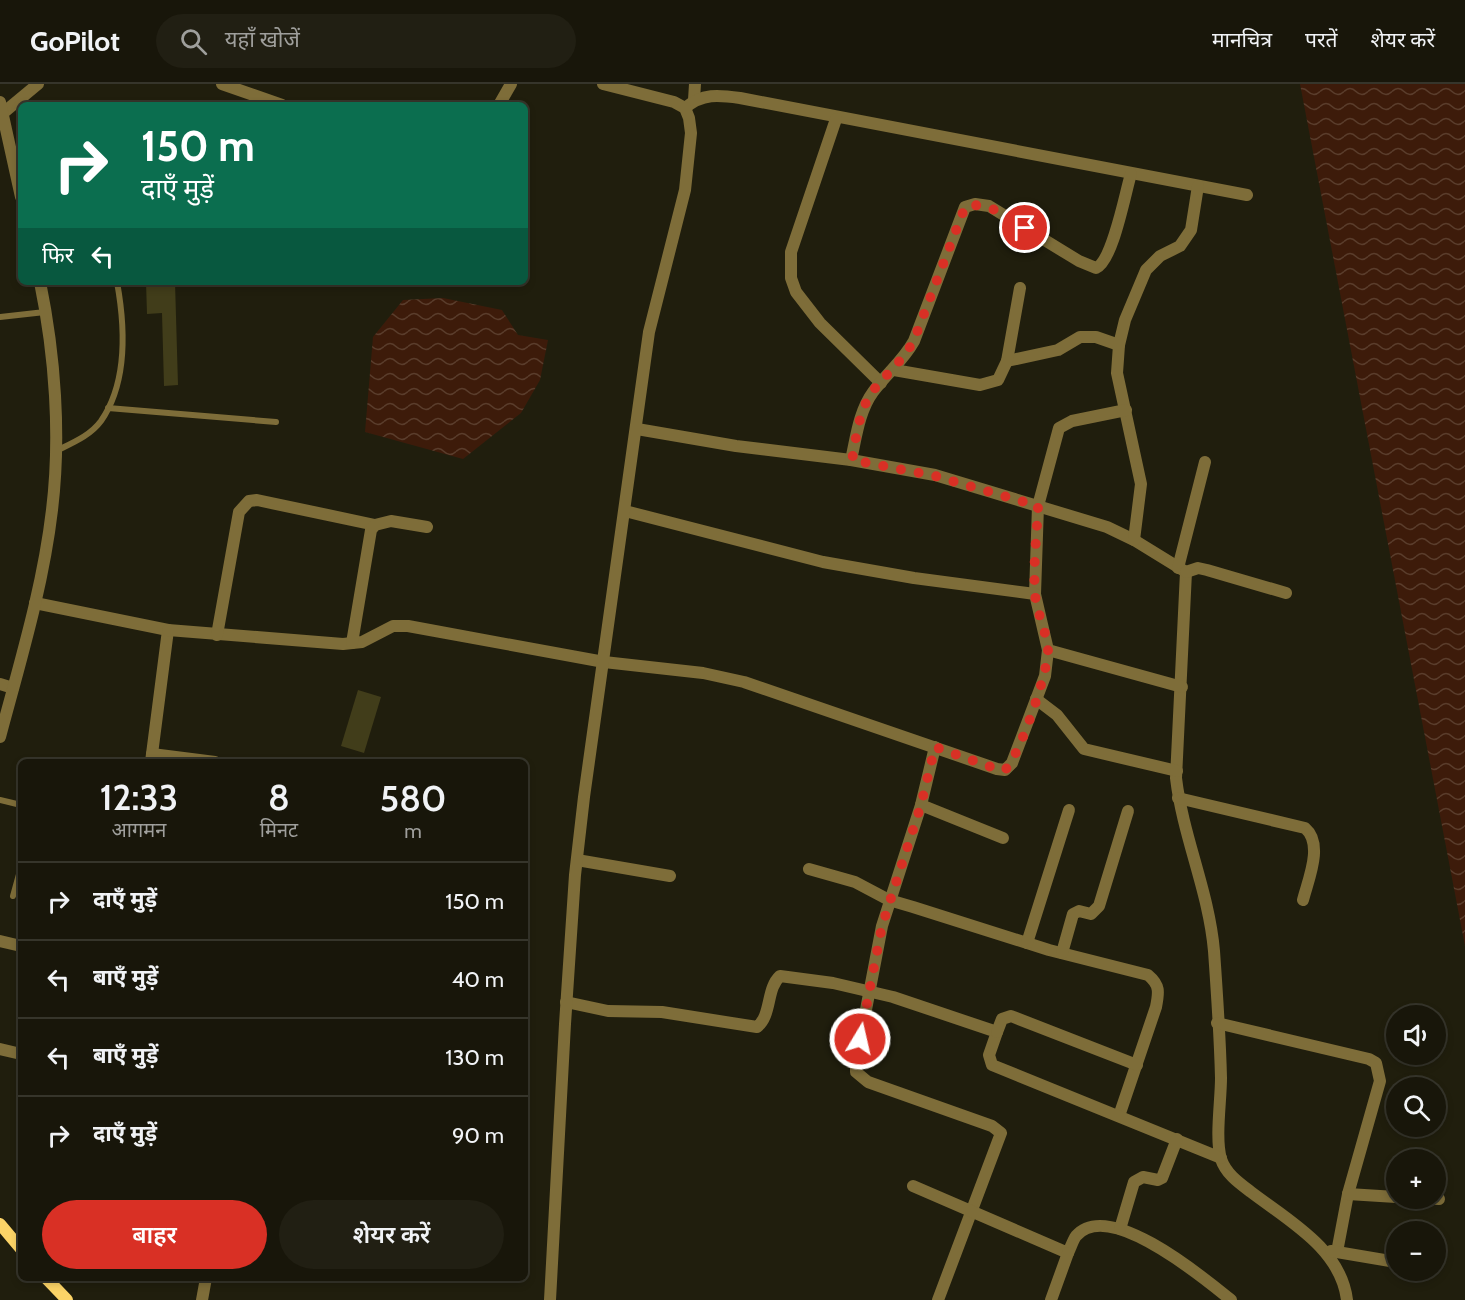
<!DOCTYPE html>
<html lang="hi">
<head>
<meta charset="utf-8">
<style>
  :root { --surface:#18160a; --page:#211f13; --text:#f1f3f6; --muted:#9f9f9c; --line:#36352b; --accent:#d93025 }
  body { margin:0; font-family:Cabin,"Noto Sans Devanagari",sans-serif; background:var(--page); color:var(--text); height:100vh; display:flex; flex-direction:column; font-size:22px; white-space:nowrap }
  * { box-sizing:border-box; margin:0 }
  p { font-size:20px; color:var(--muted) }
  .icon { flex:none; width:33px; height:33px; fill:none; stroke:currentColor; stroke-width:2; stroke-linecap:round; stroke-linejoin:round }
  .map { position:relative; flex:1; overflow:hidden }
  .details { position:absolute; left:18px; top:675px; width:510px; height:522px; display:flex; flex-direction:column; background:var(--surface); border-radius:9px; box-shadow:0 3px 9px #0003,0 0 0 2px var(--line) }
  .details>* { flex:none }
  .hud { position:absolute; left:18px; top:18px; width:510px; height:183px; border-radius:9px; box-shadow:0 3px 9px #0003,0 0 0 2px var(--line); background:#0b6e4f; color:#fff; overflow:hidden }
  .controls { position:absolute; left:1386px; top:921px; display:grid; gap:12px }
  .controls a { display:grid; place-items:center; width:60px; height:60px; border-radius:50%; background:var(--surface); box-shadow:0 3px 9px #0003,0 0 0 2px var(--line); font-size:30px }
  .pin { position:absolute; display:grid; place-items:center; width:51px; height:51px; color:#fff; margin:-26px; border:3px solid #fff; border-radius:50%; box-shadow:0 2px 6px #0007 }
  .me { position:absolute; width:66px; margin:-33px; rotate:9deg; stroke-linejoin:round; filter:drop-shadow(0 0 4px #0008) }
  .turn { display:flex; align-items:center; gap:21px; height:126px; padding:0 24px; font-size:27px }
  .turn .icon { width:78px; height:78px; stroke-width:2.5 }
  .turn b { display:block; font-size:42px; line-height:51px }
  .then { display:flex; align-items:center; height:57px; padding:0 24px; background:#0003; gap:12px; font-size:22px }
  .eta { display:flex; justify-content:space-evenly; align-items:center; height:102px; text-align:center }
  .eta b { font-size:36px; font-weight:600; line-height:42px }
  .cta { display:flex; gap:12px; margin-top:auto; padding:12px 24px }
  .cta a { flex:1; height:69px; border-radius:36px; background:var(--accent); color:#fff; font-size:24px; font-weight:600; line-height:69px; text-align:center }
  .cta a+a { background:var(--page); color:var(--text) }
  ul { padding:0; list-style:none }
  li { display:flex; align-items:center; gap:18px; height:78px; padding:0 24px; border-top:2px solid var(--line) }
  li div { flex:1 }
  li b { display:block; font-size:22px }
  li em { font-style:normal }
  header { display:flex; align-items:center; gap:36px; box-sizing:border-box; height:84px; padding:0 30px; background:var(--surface); border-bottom:2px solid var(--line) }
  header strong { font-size:28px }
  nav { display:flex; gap:33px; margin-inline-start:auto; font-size:21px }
  .search { width:420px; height:54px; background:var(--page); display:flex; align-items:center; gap:15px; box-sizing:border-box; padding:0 21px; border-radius:33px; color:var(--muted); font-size:22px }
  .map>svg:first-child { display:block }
</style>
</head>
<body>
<header>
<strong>GoPilot</strong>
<div class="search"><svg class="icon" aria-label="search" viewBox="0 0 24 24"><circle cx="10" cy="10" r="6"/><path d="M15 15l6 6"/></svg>यहाँ खोजें</div>
<nav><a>मानचित्र</a><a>परतें</a><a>शेयर करें</a></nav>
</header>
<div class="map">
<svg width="1465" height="1216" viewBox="0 0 1465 1216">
  <defs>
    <pattern id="water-waves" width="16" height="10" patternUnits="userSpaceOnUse" patternTransform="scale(1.5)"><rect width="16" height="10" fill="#3d1b0a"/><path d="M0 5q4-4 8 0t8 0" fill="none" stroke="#5a3d2c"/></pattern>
  </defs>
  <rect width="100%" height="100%" fill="#201e0d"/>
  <!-- water -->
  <g fill="url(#water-waves)">
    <path d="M1300,0H1465V862Z"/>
    <path d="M443,214L502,226L518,251L548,256L540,296L521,329L463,375L365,348L373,253L403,216Z"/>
  </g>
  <!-- building -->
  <g fill="#413d1a">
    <path d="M146,198H175L178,301L164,302L162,229L147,230Z"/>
    <path d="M358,606L381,613L364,669L341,662Z"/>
  </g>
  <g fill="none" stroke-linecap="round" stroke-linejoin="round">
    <!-- service -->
    <g stroke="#7e6d39" stroke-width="6">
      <path d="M0,233L45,228"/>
      <path d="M108,324L276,338"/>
      <path d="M56,367C72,359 90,352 101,337C128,298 125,242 117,198"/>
      <path d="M0,716L21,721"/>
      <path d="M13,812L21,783"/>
    </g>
    <!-- minor -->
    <g stroke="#7e6d39" stroke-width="12">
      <path d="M222,0L282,21"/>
      <path d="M694,16L695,0"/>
      <path d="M499,21L511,0"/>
      <path d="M685,24C702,9 719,11 740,14L1247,111"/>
      <path d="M2,30L38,0"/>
      <path d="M836,35L791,168V194L796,208L820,239L881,299"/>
      <path d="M1007,277L1058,266L1080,253H1096L1119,261"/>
      <path d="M894,286L980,301L998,296L1007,277L1020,204"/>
      <path d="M637,345L736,362L851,376L935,391L1107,443L1134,456L1186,488L1176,694C1183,753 1209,808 1214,867C1217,909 1220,952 1221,994C1221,1017 1215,1054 1221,1075C1226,1090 1239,1099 1251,1108C1289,1137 1341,1165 1347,1216"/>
      <path d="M851,376C856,354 859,327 873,308C886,290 903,277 914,257L965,123L975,120L989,122L1079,177L1096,184C1113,177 1125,109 1131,90"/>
      <path d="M1134,456L1141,400L1117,289L1119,261L1125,236L1146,186L1160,172L1180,162L1191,146L1198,102"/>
      <path d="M1178,484L1205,378"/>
      <path d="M1186,488L1198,484L1207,486L1286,509"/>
      <path d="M1035,510L1038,422L1059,344L1072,337L1126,326"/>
      <path d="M35,519L168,546L152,670"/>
      <path d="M168,546L343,560L362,558L393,542H408L604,578L703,589L744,598L997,685L1005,686L1012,679L1045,592L1048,566L1035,510L914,494L823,478L625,427"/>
      <path d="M217,551L239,428L249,417L257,416L375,441"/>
      <path d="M352,559L371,446L375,441L391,437L427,443"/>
      <path d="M1048,566L1182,603"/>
      <path d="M0,600L13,604"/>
      <path d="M1036,615L1057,631L1084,665L1177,687"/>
      <path d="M935,663L921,721L882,842L856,978V988L868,998L992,1042L1001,1049L938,1216"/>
      <path d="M151,678L152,670L215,678"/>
      <path d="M1178,714L1305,744C1324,760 1308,796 1303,816"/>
      <path d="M921,721L1003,754"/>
      <path d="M577,776L670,792"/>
      <path d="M809,785L855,798L889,816L913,823L1049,866L1148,891C1160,901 1159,908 1156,923L1119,1032"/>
      <path d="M0,857L21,862"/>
      <path d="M1027,859L1069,726"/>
      <path d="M1062,869L1073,830L1079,827L1091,830L1099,822L1128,727"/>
      <path d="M566,918L608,927L662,928L757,943C772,931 766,905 780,892L833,899L893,913L997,948L989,971L992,981L997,983L1221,1074"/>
      <path d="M1217,939L1369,975L1376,979L1380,997L1348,1110L1337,1168"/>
      <path d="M997,948L1002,935L1011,932L1137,981"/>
      <path d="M0,965L21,970"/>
      <path d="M913,1102L1068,1169C1071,1163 1073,1156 1076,1152C1109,1114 1205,1195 1231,1216"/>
      <path d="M1348,1110L1396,1113"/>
      <path d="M1421,1114L1439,1115"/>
      <path d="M1120,1145L1134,1098L1143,1093L1158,1096L1162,1094L1177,1055"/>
      <path d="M1331,1167L1396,1178"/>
      <path d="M202,1216L206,1194"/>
      <path d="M550,1216L565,940L575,791L584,713L649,248L685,106L691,49L689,34L685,24L674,18L603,0"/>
      <path d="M1051,1216L1068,1169"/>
    </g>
    <!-- tertiary -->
    <g stroke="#7e6d39" stroke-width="12">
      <path d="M0,18L21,113"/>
      <path d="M0,653C20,578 43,503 52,426C61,352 55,271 40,198"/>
    </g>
    <!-- secondary -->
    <g stroke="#fcd467" stroke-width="12">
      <path d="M0,1140L21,1165"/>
      <path d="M46,1194L67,1216"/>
    </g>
  </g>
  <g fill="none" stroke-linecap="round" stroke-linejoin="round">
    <!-- route -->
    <path stroke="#d93025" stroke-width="10" stroke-dasharray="0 18" d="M860,955L882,842L921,721L935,663L997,685L1005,686C1020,671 1048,588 1048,567C1047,547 1036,528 1035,509C1033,480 1037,450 1038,422L935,392L852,376C856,354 859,327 872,308C886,290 903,277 914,256L965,123C988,116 1006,133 1025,144"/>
  </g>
</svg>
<div class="controls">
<a><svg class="icon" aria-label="sound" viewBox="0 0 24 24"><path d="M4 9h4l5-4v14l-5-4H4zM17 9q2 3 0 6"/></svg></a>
<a><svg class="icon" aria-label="search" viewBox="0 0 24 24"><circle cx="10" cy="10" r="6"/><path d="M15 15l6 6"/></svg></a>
<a>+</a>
<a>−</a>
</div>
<div class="pin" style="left:1025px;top:144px;background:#d93025"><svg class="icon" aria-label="arrive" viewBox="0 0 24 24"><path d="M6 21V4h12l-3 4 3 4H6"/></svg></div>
<svg class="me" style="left:860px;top:955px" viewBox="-20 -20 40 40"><circle r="17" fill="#d93025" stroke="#fff" stroke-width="3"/><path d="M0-11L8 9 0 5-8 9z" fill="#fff"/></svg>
<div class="hud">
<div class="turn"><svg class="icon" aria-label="right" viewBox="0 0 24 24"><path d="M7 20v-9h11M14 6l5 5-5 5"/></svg><div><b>150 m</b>दाएँ मुड़ें</div></div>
<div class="then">फिर<svg class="icon" aria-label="left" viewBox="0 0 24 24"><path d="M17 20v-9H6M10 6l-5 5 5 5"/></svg></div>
</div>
<section class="details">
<div class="eta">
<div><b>12:33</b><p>आगमन</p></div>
<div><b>8</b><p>मिनट</p></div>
<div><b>580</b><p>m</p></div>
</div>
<ul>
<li><svg class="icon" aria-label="right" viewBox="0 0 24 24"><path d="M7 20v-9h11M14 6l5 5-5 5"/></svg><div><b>दाएँ मुड़ें</b></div><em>150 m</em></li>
<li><svg class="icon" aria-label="left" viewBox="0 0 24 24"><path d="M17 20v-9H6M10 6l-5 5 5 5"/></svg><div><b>बाएँ मुड़ें</b></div><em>40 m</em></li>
<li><svg class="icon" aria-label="left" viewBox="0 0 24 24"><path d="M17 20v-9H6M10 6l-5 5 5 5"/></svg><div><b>बाएँ मुड़ें</b></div><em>130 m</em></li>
<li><svg class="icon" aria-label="right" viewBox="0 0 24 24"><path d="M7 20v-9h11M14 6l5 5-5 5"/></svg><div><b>दाएँ मुड़ें</b></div><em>90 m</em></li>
</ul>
<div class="cta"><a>बाहर</a><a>शेयर करें</a></div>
</section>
</div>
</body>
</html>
